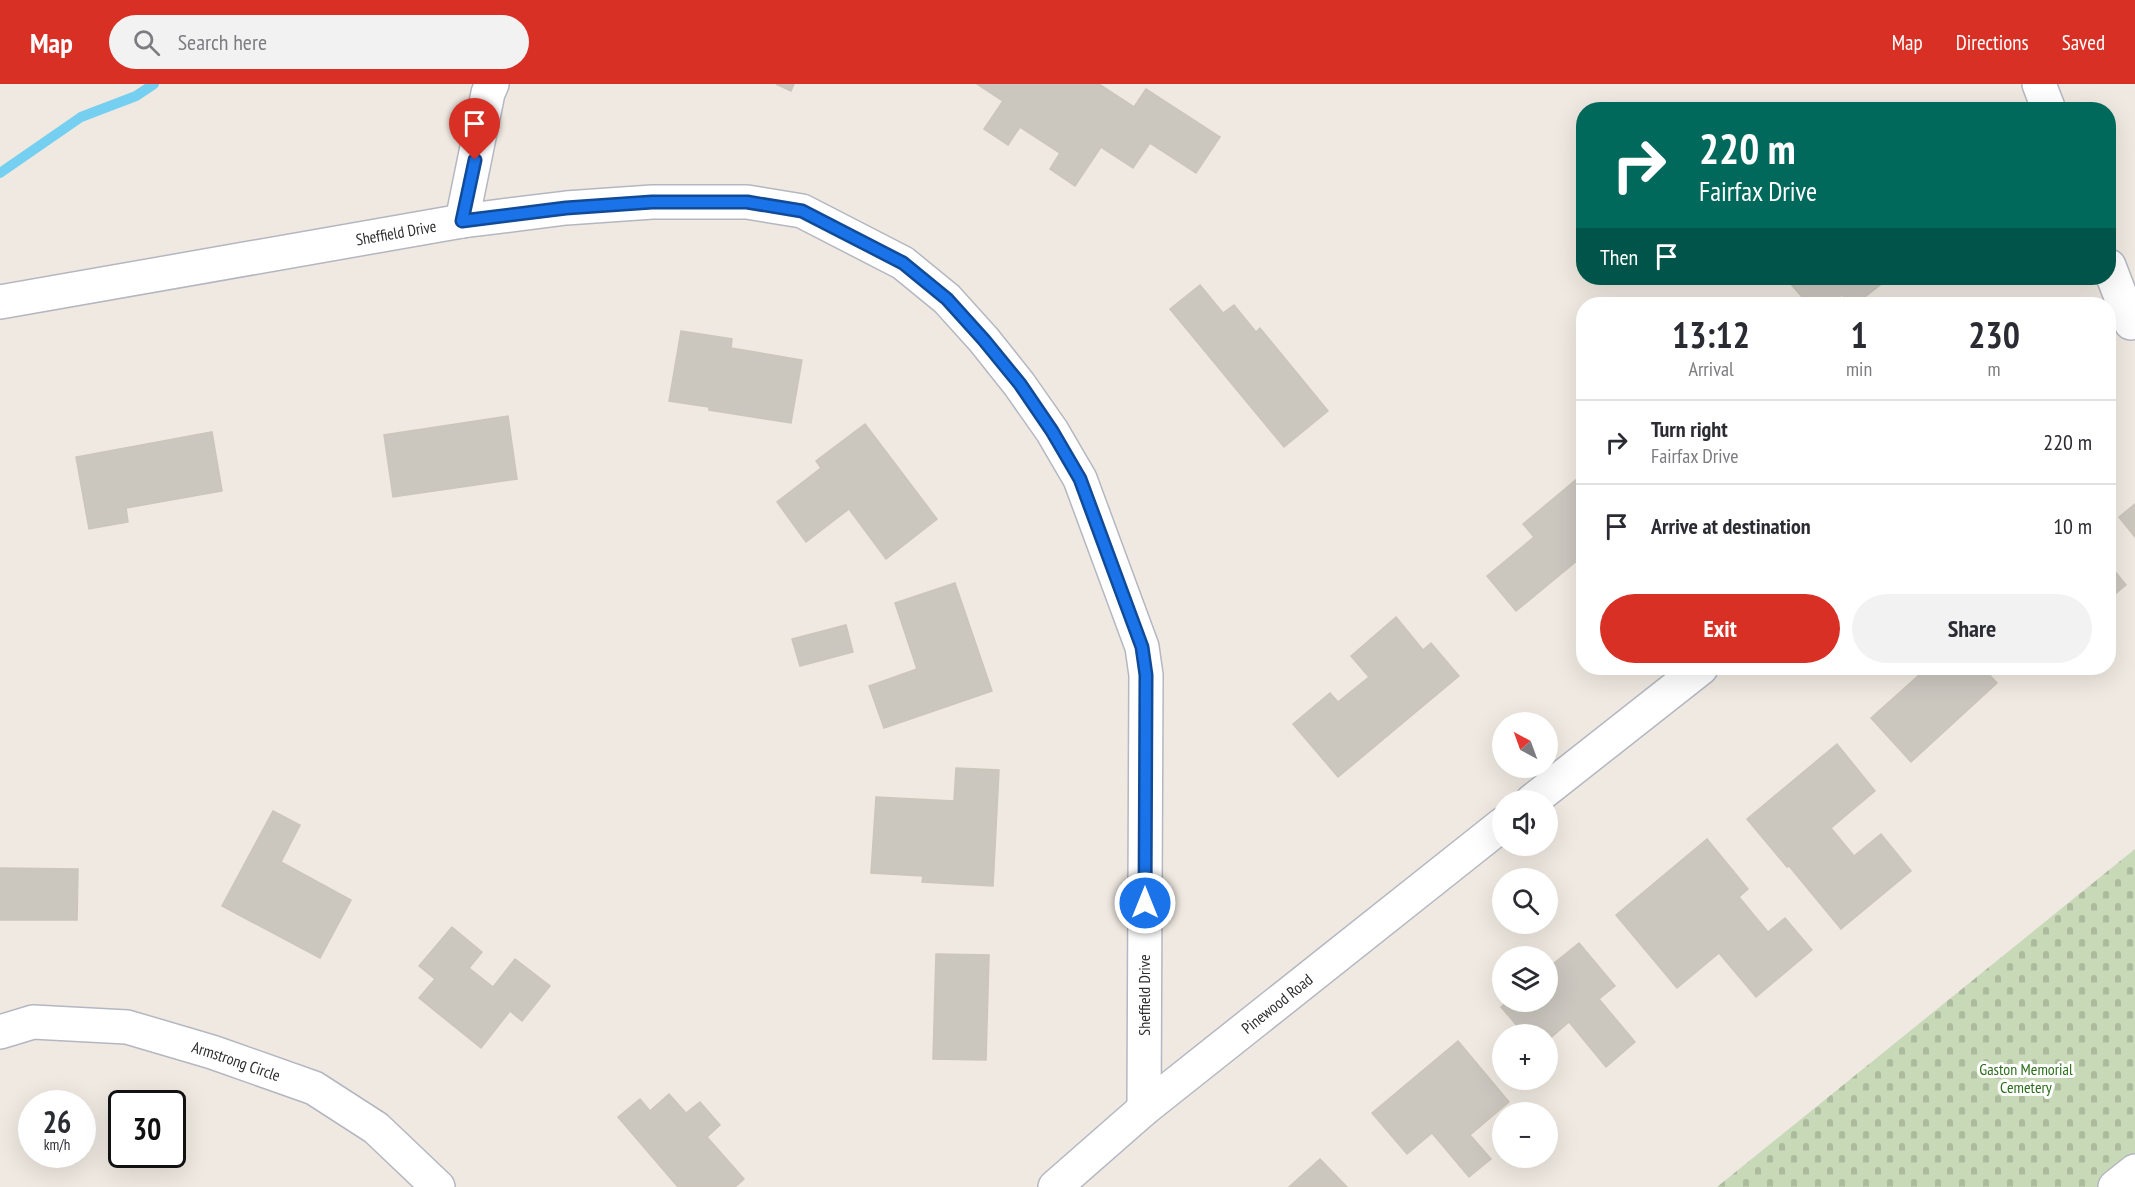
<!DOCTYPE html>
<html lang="en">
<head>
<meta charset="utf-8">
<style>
  :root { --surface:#fff; --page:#f2f2f3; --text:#2b2b33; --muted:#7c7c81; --line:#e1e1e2; --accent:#d93025 }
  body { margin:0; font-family:"PT Sans Narrow",sans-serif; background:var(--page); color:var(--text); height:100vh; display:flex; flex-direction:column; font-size:22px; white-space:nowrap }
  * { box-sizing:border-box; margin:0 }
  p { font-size:20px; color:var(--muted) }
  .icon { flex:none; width:33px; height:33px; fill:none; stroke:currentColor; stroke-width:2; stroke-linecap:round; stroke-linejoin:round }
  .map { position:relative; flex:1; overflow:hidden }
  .sheet { position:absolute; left:1576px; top:213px; width:540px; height:378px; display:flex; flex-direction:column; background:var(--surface); border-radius:24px; box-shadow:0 6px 24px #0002 }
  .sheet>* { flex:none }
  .guide { position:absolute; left:1576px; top:18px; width:540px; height:183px; border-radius:24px; box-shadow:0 6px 24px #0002; background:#00695c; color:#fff; overflow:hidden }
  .needle { width:39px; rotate:319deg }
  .buttons { position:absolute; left:1492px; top:628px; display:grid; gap:12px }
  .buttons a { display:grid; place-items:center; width:66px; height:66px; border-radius:50%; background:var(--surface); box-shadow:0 6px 24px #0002; font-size:30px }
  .speed { position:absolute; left:18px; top:1006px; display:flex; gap:12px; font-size:30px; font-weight:700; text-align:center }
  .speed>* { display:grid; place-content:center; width:78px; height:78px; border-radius:50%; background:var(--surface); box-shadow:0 6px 24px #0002; line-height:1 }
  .speed small { font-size:15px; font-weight:400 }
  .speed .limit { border:3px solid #111; border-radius:9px; background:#fff; color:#111 }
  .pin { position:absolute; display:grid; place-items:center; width:51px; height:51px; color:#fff; margin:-62px -26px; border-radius:50% 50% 50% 0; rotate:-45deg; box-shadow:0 0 6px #0007 }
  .pin .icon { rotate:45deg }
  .me { position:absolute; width:66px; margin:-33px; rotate:0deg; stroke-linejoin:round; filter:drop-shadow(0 0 4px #0008) }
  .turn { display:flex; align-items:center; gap:21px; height:126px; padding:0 24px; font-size:27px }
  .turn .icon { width:78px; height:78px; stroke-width:2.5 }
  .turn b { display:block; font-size:42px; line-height:51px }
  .then { display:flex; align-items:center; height:57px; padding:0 24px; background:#0003; gap:12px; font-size:22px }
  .eta { display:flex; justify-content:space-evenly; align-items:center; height:102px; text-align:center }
  .eta b { font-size:36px; font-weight:800; line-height:42px }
  .cta { display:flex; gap:12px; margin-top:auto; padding:12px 24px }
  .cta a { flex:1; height:69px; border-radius:36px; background:var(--accent); color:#fff; font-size:24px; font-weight:800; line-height:69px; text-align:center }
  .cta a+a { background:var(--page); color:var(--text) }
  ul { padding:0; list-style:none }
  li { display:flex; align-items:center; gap:18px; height:84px; padding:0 24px; border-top:2px solid var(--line) }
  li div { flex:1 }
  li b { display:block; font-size:22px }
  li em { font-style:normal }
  header { display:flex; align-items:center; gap:36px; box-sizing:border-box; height:84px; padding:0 30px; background:var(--accent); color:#fff }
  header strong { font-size:28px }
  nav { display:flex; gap:33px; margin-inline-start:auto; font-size:21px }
  .search { width:420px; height:54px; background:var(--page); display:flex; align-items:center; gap:15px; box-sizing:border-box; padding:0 21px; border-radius:33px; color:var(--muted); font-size:22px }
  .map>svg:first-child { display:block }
</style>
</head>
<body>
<header>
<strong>Map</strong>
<div class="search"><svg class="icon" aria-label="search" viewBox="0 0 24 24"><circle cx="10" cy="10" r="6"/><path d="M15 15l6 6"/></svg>Search here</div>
<nav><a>Map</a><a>Directions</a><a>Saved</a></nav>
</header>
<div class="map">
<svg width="2135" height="1103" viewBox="0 0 2135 1103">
  <defs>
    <pattern id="cemetery-stones" width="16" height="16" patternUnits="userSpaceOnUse" patternTransform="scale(1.5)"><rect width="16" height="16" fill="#c8d9b8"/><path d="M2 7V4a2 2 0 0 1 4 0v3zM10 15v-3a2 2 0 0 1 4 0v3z" fill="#acbb9e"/></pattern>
  </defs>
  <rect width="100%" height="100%" fill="#efe9e1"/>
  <!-- cemetery -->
  <path fill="url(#cemetery-stones)" d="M2135,765V1103H1717Z"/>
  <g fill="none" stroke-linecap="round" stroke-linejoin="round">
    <!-- stream -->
    <path stroke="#75cff0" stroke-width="10" d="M0,89L81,33L136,12L154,0"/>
  </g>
  <!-- building -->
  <g fill="#cbc7bf" stroke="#cbc5ba" stroke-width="1.5">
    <path d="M776,0H794L791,7Z"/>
    <path d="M977,0H1099L1134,23L1146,5L1220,53L1196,89L1150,59L1133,84L1101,63L1075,102L1050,85L1060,69L1020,43L1008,61L984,45L1003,17Z"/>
    <path d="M1795,194H1889L1856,220H1850L1842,211L1830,220H1808L1789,198Z"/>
    <path d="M1200,201L1223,229L1234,221L1256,248L1260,244L1328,327L1284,363L1170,225Z"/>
    <path d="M681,247L732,255L731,264L802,276L791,339L709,326V323L669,317Z"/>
    <path d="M508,332L517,395L393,413L384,351Z"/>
    <path d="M865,340L937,435L886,475L849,425L806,458L777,418L821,384L816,377Z"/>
    <path d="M212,348L222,407L126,424L128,438L89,445L76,373Z"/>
    <path d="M1584,389V471L1516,527L1487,492L1534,453L1523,440Z"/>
    <path d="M2135,420V453L2119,433Z"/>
    <path d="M2109,480L2126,501L2109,515Z"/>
    <path d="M955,499L992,607L884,644L869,602L917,585L895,519Z"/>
    <path d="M1396,533L1423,566L1431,559L1459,592L1338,693L1293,640L1330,609L1338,618L1369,593L1351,572Z"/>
    <path d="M846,541L853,568L800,582L792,555Z"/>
    <path d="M1927,584H1983L1997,599L1911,678L1871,634Z"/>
    <path d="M1837,660L1875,707L1831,744L1854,772L1881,750L1911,787L1841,845L1789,782L1787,783L1747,735Z"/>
    <path d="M956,684L999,686L993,802L922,798L923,792L871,789L876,713L954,717Z"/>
    <path d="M273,727L300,741L281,778L351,816L320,874L222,822Z"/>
    <path d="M1707,755L1748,805L1739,813L1768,848L1785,834L1812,866L1756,913L1719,869L1677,904L1616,831Z"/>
    <path d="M0,784L78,785L77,836H0Z"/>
    <path d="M452,843L482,868L469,884L493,903L515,875L550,902L522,937L510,927L481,964L419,914L435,895L419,882Z"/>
    <path d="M1579,859L1615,902L1599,915L1635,958L1606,983L1569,938L1548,956V951H1525L1501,923L1507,918H1548V884Z"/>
    <path d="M936,870L989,871L986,976L933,975Z"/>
    <path d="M1458,957L1509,1018L1470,1051L1491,1075L1469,1093L1432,1049L1407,1070L1372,1029Z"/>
    <path d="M669,1010L686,1029L700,1018L720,1041L707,1053L744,1095L735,1103H678L618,1033L640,1015L650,1027Z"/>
    <path d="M1320,1075L1347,1103H1289Z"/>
  </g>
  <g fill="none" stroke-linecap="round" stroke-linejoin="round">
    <defs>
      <g id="minor">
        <path d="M2039,0L2049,26"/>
        <path d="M462,137L488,9L492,0"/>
        <path d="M2109,182L2131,239"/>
        <path id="s1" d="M0,218L462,137L566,124L652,118H747L802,127L903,179L947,215L984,256L1019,300L1052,347L1080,395L1142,563L1146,591L1144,1025"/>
        <path d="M1532,717L1701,584"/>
        <path id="s2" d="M0,948L33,938L127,943L212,968L314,1004L376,1044L438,1103"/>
        <path id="s3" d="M1055,1103L1144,1025L1503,740"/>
        <path d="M2115,1103L2135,1087"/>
      </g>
    </defs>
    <!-- minor casing -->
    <use href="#minor" stroke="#b4b7c1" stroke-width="36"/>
    <!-- minor -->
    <use href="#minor" stroke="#fff" stroke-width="33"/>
  </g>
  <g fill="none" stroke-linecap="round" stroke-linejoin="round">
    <defs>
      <path id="route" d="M475,76L462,137L566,124L652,118H747L802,127L903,179L947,215L984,256L1020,300L1052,347L1080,395L1142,563L1146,591L1145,819"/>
    </defs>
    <!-- route casing -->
    <use href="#route" stroke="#114b97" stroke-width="15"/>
    <!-- route -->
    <use href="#route" stroke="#1a73e8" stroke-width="10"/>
  </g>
  <g text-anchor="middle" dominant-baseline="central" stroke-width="6" stroke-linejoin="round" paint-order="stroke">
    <!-- street labels -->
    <g font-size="16" fill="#2e2e2e" stroke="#fff">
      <text stroke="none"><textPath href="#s1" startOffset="402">Sheffield Drive</textPath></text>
      <text transform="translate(1144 911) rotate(-90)">Sheffield Drive</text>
      <text stroke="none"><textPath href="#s3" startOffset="288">Pinewood Road</textPath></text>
      <text stroke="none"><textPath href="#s2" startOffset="243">Armstrong Circle</textPath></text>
    </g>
    <!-- park labels -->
    <g font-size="16" fill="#2c6e1b" stroke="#fff">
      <text x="2026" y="985">Gaston Memorial<tspan x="2026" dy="18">Cemetery</tspan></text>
    </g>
  </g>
</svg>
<div class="buttons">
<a><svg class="needle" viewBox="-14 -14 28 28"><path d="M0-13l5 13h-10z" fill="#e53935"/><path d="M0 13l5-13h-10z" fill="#7c7c81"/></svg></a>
<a><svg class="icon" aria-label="sound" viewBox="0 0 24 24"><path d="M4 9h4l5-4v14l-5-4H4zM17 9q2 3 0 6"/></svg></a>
<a><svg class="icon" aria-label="search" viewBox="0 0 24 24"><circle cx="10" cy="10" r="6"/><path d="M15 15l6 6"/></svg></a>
<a><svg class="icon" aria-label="layers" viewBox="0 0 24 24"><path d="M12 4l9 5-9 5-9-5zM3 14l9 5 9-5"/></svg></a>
<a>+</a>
<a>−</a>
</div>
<div class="speed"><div>26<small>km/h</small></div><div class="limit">30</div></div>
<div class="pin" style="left:475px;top:76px;background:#d93025"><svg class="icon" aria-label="arrive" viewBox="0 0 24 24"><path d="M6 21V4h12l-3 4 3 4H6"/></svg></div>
<svg class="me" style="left:1145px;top:819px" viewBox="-20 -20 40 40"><circle r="17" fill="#1a73e8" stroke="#fff" stroke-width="3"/><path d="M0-11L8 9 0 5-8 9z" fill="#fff"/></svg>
<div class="guide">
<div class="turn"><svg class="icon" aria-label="right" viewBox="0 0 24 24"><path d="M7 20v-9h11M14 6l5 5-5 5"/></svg><div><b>220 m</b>Fairfax Drive</div></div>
<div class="then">Then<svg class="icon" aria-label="arrive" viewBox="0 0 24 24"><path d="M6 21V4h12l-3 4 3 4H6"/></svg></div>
</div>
<section class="sheet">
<div class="eta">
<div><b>13:12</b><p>Arrival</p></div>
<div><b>1</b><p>min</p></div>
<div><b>230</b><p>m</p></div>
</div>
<ul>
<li><svg class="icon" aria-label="right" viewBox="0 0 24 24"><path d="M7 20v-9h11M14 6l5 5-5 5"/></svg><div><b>Turn right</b><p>Fairfax Drive</p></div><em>220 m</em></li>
<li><svg class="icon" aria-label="arrive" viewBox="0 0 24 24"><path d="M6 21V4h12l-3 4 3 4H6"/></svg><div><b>Arrive at destination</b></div><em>10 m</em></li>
</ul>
<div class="cta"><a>Exit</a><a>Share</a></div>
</section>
</div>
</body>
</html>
